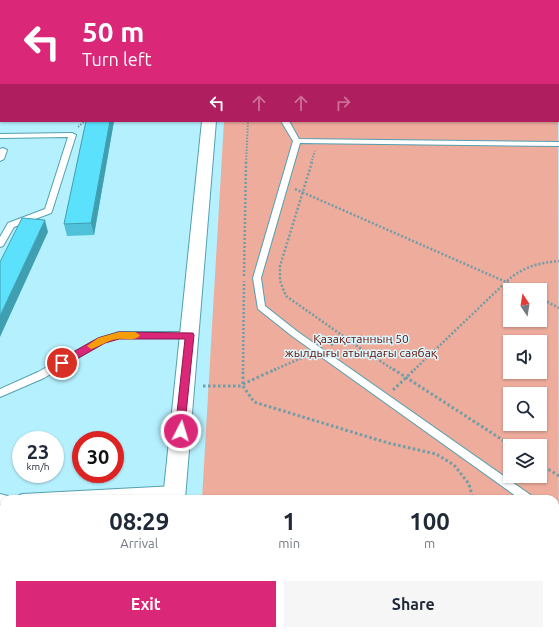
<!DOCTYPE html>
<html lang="en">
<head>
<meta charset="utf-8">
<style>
  :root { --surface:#fff; --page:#f6f6f7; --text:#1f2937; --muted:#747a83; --accent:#db2777 }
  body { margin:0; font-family:Ubuntu,sans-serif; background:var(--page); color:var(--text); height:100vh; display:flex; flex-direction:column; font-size:15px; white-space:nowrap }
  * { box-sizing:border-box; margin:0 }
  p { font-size:13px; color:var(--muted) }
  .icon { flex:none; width:22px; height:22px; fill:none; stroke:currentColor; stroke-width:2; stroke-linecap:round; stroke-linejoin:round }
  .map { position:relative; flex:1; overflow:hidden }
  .details { position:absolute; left:0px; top:495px; width:559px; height:140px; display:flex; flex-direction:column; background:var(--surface); border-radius:12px 12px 0 0; box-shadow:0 1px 3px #0004 }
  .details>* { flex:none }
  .banner { position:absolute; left:0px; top:0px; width:559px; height:122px; box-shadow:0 1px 3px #0004; background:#db2777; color:#fff; overflow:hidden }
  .needle { width:26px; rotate:348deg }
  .buttons { position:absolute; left:503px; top:283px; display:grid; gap:8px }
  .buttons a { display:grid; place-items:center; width:44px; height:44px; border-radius:0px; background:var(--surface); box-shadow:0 1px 3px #0004; font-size:20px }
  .speed { position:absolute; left:12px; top:431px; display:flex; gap:8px; font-size:20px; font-weight:700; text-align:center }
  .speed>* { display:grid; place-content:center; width:52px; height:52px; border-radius:50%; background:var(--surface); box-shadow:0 1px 3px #0004; line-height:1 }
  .speed small { font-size:10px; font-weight:400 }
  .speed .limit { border:6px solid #d22; background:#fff; color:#111 }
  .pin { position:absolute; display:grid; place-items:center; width:34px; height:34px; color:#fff; margin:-17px; border:2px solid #fff; border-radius:50%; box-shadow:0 1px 4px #0007 }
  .me { position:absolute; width:44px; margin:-22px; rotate:5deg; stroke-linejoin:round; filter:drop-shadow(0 0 3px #0008) }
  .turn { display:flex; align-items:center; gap:14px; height:84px; padding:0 16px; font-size:18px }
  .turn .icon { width:52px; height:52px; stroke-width:2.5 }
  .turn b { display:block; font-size:28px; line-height:34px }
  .lanes { display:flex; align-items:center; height:38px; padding:0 16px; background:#0003; justify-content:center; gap:20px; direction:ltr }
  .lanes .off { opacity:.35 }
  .eta { display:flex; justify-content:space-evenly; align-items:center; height:68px; text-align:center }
  .eta b { font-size:24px; font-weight:700; line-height:28px }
  .button { display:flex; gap:8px; margin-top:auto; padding:8px 16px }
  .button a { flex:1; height:46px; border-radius:0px; background:var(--accent); color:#fff; font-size:16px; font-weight:700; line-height:46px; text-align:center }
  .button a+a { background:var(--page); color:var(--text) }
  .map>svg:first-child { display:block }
</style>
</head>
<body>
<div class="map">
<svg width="559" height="635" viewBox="0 0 559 635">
  <rect width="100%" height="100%" fill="#b5f0fe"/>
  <!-- green -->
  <path fill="#edac9c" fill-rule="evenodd" d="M558,99L559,635H194V631H555V499H202L224,121H558ZM510,290H540V320H510ZM510,342H540V372H510ZM510,394H540V424H510ZM510,446H540V476H510Z"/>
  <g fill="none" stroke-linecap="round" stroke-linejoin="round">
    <defs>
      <g id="service">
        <path d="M128,0H134L135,1H129Z"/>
        <rect x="298" y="0" width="6" height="1"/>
        <rect x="381" y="0" width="6" height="1"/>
        <rect x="0" y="78" width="1" height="4"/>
        <path d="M281,121H289L299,139L559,142V146L300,143L261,278L265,306L298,332L532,496L533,499H520L292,336L258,309L253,278L293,141Z"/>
        <path d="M72,133L76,135L52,211L51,213L14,227L3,246L0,247V237L8,223L45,209L68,137L0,138V134Z"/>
        <path d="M3,148L7,150L4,159L0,161V149Z"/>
        <path d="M119,332H190L195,335L190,338H119L105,342L44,378L0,397V389L38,372L99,338Z"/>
        <path d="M175,486L179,488L180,491L179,494L175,496L111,499H17L18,496L22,494Z"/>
        <path d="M0,494L8,496L9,499H4V504H0Z"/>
        <path d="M555,513L559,515V526L555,524Z"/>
        <path d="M58,631H70L69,635H57Z"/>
      </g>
      <g id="minor">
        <path d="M202,121H216L185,499H163Z"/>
        <path d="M148,631H172L171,635H147Z"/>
      </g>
      <g id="tertiary">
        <rect x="558" y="6" width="1" height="8"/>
        <rect x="0" y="46" width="1" height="10"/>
      </g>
    </defs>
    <!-- service casing -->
    <use href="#service" stroke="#549faf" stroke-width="2"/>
    <!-- minor casing -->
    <use href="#minor" stroke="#549faf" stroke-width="2"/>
    <!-- tertiary casing -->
    <use href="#tertiary" stroke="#549faf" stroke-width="2"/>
    <!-- path-far2 -->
    <g stroke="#709da7" stroke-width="2" stroke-dasharray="1.5 1.5" stroke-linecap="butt">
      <path d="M558,85L559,87"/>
      <path d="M78,127L85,121"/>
      <path d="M246,163L248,121"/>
      <path d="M311,163L315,151"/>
    </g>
    <!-- path-far1 -->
    <g stroke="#709da7" stroke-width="2.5" stroke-dasharray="2 2" stroke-linecap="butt">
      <path d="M312,162L280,266V281L286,296L346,338"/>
      <path d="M295,189L506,282C522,267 538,263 559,261"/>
      <path d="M244,276L246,162"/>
      <path d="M540,298L559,308"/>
      <path d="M331,345L346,339L394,370"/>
      <path d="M243,370L244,281"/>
      <path d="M274,370L306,356"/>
      <path d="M414,370L506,282L523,290"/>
    </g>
    <!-- path -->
    <g stroke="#709da7" stroke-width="3" stroke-dasharray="2.5 2.5" stroke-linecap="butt">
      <path d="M393,369L512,446"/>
      <path d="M243,384L276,369"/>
      <path d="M243,384V369"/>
      <path d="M203,386H243L254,402L388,443L436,454L454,465L469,484L473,499"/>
      <path d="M393,390L415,369"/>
      <path d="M540,464L559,476"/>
      <path d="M507,631L508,635"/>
    </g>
    <!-- service -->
    <use href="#service" fill="#fff" fill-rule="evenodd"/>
    <!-- minor -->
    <use href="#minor" fill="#fff" fill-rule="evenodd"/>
    <!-- tertiary -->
    <use href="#tertiary" fill="#fff" fill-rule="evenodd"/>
  </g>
  <!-- wall -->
  <g fill="#4fc2da">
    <rect x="0" y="2" width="1" height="28"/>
    <rect x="0" y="96" width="1" height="24"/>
    <path d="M86,121H114L94,235L67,236L64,224Z"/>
  </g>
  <!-- shaded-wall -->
  <g fill="#409eb1">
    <path d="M110,121H114L94,235L91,223Z"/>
    <path d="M45,220L48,232L0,337V316Z"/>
  </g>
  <!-- building -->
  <g fill="#5ce1fd" stroke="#409eb1">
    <path d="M29,0H53H46V1H29Z"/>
    <path d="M81,0H127V1H80Z"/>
    <rect x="0" y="2" width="1" height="17"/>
    <rect x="0" y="96" width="1" height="13"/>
    <path d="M86,121H110L91,223L64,224Z"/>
    <path d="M22,218L45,220L0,316V262Z"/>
  </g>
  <!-- route -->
  <path fill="#db2777" stroke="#8e194d" d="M119,332L193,333L194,335L184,434L181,435L177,434L175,431L185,339H119L105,343L66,365L62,366L57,363L59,360L98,338Z"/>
  <!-- slow -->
  <path fill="#f59e0b" d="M119,332H135L140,335C135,342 125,338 118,339C108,340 101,346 91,349L87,346L98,338Z"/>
  <g text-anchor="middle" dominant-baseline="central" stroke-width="3" stroke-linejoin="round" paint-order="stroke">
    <!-- park labels -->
    <g font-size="12" fill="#630d00" stroke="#dbf8ff">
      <text x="361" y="338">Қазақстанның 50<tspan x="361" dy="14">жылдығы атындағы саябақ</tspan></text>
    </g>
  </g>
</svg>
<div class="buttons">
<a><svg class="needle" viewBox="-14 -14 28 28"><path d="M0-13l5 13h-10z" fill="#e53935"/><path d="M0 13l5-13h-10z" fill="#747a83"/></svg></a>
<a><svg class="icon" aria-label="sound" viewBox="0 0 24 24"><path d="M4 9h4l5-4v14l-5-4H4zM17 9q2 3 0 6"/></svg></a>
<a><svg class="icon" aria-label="search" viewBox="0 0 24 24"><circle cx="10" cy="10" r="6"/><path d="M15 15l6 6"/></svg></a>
<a><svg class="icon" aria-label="layers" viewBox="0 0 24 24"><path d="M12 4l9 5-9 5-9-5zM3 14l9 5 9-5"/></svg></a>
</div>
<div class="speed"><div>23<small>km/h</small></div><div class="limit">30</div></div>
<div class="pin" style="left:62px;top:363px;background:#d93025"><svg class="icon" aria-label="arrive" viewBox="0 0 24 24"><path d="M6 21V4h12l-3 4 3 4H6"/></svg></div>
<svg class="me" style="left:181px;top:431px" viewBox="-20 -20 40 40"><circle r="17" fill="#db2777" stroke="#fff" stroke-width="3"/><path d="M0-11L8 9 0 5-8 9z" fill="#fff"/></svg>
<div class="banner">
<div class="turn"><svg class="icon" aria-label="left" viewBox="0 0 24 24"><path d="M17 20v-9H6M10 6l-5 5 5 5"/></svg><div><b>50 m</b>Turn left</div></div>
<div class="lanes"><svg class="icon" aria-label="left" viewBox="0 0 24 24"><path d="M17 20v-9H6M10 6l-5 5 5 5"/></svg><svg class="icon off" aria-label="ahead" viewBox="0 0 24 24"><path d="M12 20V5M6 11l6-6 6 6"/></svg><svg class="icon off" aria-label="ahead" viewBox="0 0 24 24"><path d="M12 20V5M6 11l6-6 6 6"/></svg><svg class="icon off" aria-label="right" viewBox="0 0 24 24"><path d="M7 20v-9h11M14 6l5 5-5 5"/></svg></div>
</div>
<section class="details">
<div class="eta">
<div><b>08:29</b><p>Arrival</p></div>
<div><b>1</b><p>min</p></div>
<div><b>100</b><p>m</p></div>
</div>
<div class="button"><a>Exit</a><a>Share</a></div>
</section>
</div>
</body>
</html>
